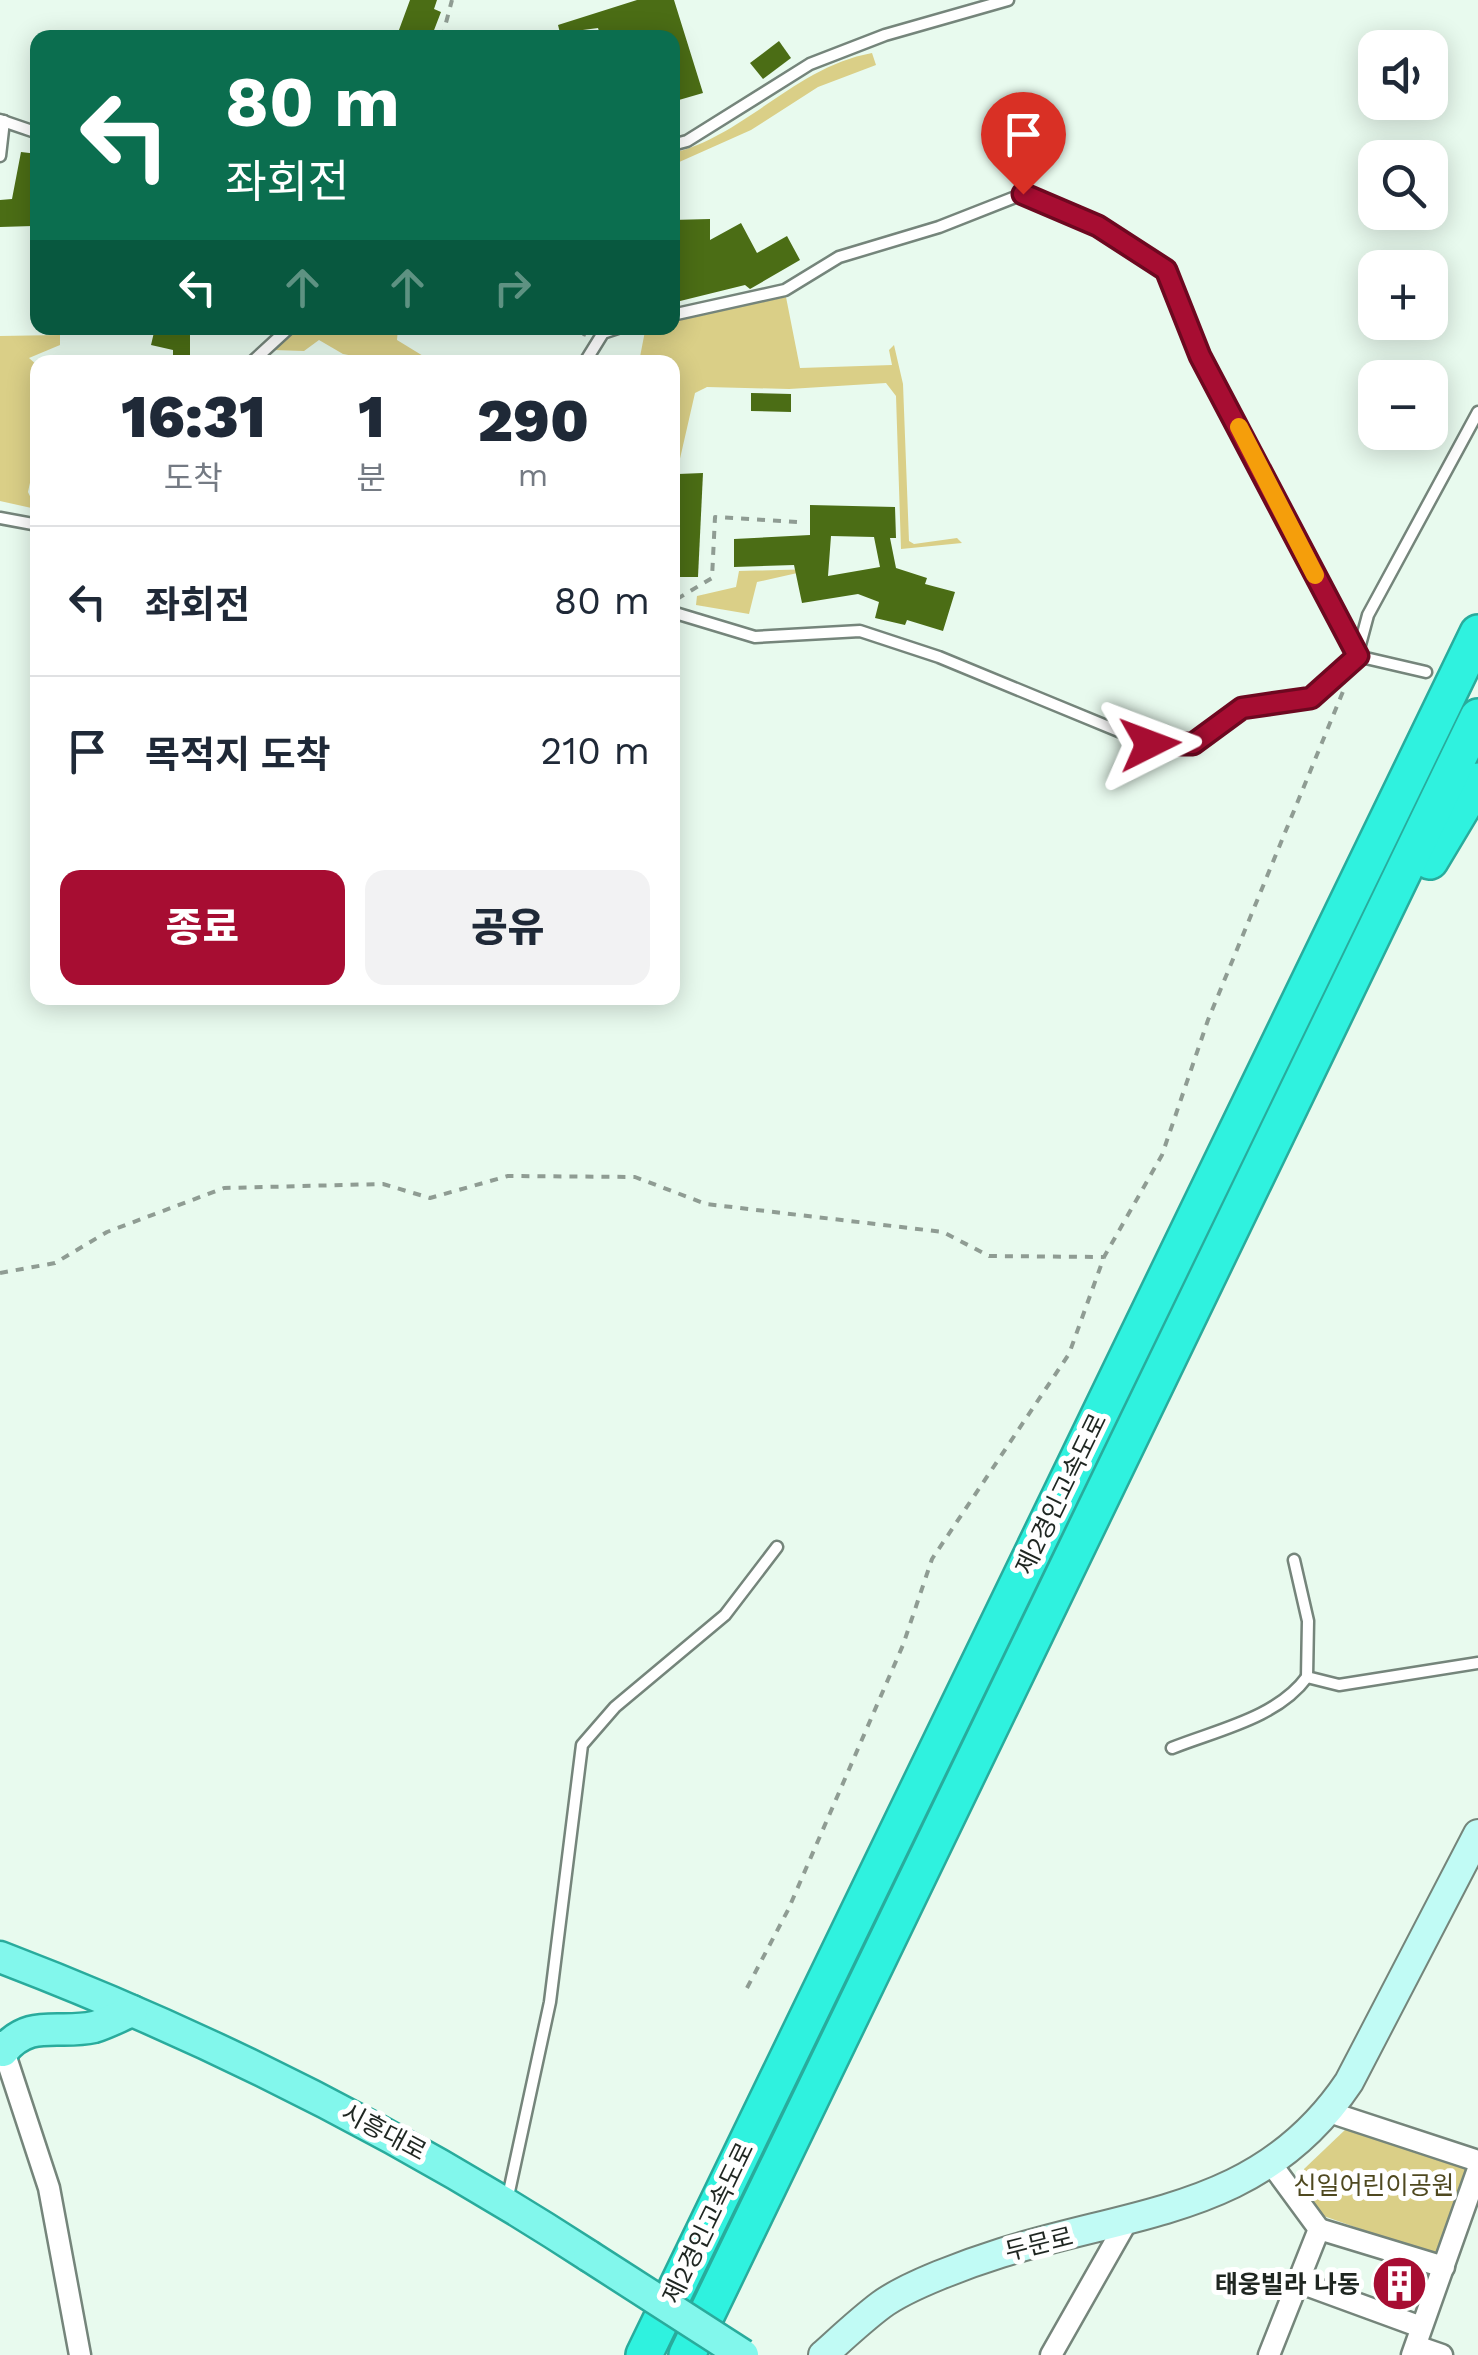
<!DOCTYPE html>
<html lang="ko">
<head>
<meta charset="utf-8">
<style>
  :root { --surface:#fff; --page:#f2f2f3; --text:#1f2937; --muted:#747a83; --line:#e0e1e3; --accent:#a70d32 }
  body { margin:0; font-family:"Work Sans","Noto Sans KR",sans-serif; background:var(--page); color:var(--text); height:100vh; display:flex; flex-direction:column; font-size:38px; white-space:nowrap }
  * { box-sizing:border-box; margin:0 }
  p { font-size:32px; color:var(--muted) }
  .icon { flex:none; width:55px; height:55px; fill:none; stroke:currentColor; stroke-width:2; stroke-linecap:round; stroke-linejoin:round }
  .map { position:relative; flex:1; overflow:hidden }
  .sheet { position:absolute; left:30px; top:355px; width:650px; height:650px; display:flex; flex-direction:column; background:var(--surface); border-radius:20px; box-shadow:0 5px 25px #0003 }
  .sheet>* { flex:none }
  .hud { position:absolute; left:30px; top:30px; width:650px; height:305px; border-radius:20px; box-shadow:0 5px 25px #0003; background:#0b6e4f; color:#fff; overflow:hidden }
  .fabs { position:absolute; left:1358px; top:30px; display:grid; gap:20px }
  .fabs a { display:grid; place-items:center; width:90px; height:90px; border-radius:20px; background:var(--surface); box-shadow:0 5px 25px #0003; font-size:50px }
  .pin { position:absolute; display:grid; place-items:center; width:85px; height:85px; color:#fff; margin:-102px -42px; border-radius:50% 50% 50% 0; rotate:-45deg; box-shadow:0 0 10px #0007 }
  .pin .icon { rotate:45deg }
  .me { position:absolute; width:110px; margin:-55px; rotate:87deg; stroke-linejoin:round; filter:drop-shadow(0 0 8px #0008) }
  .turn { display:flex; align-items:center; gap:35px; height:210px; padding:0 30px; font-size:45px }
  .turn .icon { width:130px; height:130px; stroke-width:2.5 }
  .turn b { display:block; font-size:70px; line-height:85px }
  .lanes { display:flex; align-items:center; height:95px; padding:0 30px; background:#0003; justify-content:center; gap:50px; direction:ltr }
  .lanes .off { opacity:.35 }
  .eta { display:flex; justify-content:space-evenly; align-items:center; height:170px; text-align:center }
  .eta b { font-size:60px; font-weight:800; line-height:70px }
  .button { display:flex; gap:20px; margin-top:auto; padding:20px 30px }
  .button a { flex:1; height:115px; border-radius:20px; background:var(--accent); color:#fff; font-size:40px; font-weight:800; line-height:115px; text-align:center }
  .button a+a { background:var(--page); color:var(--text) }
  ul { padding:0; list-style:none }
  li { display:flex; align-items:center; gap:30px; height:150px; padding:0 30px; border-top:2px solid var(--line) }
  li div { flex:1 }
  li b { display:block; font-size:38px }
  li em { font-style:normal }
  .map>svg:first-child { display:block }
</style>
</head>
<body>
<div class="map">
<svg width="1478" height="2355" viewBox="0 0 1478 2355">
  <rect width="100%" height="100%" fill="#e8faee"/>
  <!-- green -->
  <g fill="#dacf87">
    <path d="M872,53L876,65L818,87L751,130L677,163L673,157V153C746,135 795,67 872,53Z"/>
    <path d="M786,297L800,368L892,365L889,350L894,345L903,384L909,541L914,544L957,538L962,543L901,549L896,396L886,383L789,389L707,387L695,393L679,463L673,464L672,362H639L645,331L672,328L673,320Z"/>
    <path d="M297,328H350L371,335L375,328H398L397,340L433,362H385L343,354L319,340L304,351L273,350Z"/>
    <path d="M60,335V345L29,358L38,366L37,450L28,492L36,509L0,501V336Z"/>
    <path d="M815,569L757,582L749,614L696,605L697,596L736,587L739,571Z"/>
    <path d="M1347,2128L1468,2170L1437,2256L1318,2214L1304,2169Z"/>
  </g>
  <!-- building -->
  <g fill="#4b6d15" fill-rule="evenodd">
    <path d="M410,0H437L434,9L441,12L431,38H396Z"/>
    <path d="M637,0H674L703,93L672,102V38H601L598,28L560,33L558,25Z"/>
    <path d="M779,41L791,58L763,79L750,63Z"/>
    <path d="M21,152L38,154L33,226L0,227V200L12,199Z"/>
    <path d="M710,219V240L741,223L757,253L787,236L800,260L750,289L745,285L672,303V220Z"/>
    <path d="M155,328H190V360H173V350L151,345Z"/>
    <path d="M751,393L791,394V412L751,411Z"/>
    <path d="M703,473L698,577H675L678,474Z"/>
    <path d="M810,505L895,507L896,538H890L896,568L927,578L925,584L955,592L943,631L907,620L905,625L875,618L879,602L858,594L802,603L794,565L734,567V539L810,535ZM831,536L874,537L880,567L828,576Z"/>
    <path d="M1387,2264L1422,2275L1410,2308L1375,2296Z"/>
  </g>
  <g fill="none" stroke-linecap="round" stroke-linejoin="round">
    <defs>
      <g id="lane">
        <path d="M0,120L38,133"/>
        <path d="M672,145L687,141L810,64L885,35L1008,0"/>
        <path d="M0,156L4,121"/>
        <path d="M672,315L785,290L839,257L939,227L1023,194L1098,226L1166,270L1200,356L1357,656L1426,672"/>
        <path d="M252,362L289,328"/>
        <path d="M585,362L603,333L618,328"/>
        <path d="M0,518L38,525"/>
        <path d="M672,612L755,637L860,631L939,657L1150,744L1193,745L1242,708L1311,698L1357,656L1368,615L1478,412"/>
        <path d="M1294,1560L1308,1621L1307,1677L1339,1685L1478,1663"/>
        <path d="M1172,1748C1217,1730 1277,1718 1307,1677"/>
        <path d="M507,2201L550,2002L582,1745L615,1707L725,1615L777,1547"/>
      </g>
      <g id="street">
        <path d="M1,2042L49,2188L80,2355"/>
        <path d="M1329,2112L1478,2161"/>
        <path d="M1319,2229L1444,2267"/>
        <path d="M1298,2282L1421,2327"/>
        <path d="M1416,2346L1442,2355"/>
        <path d="M1051,2355L1126,2223"/>
        <path d="M1269,2355L1319,2229L1272,2165"/>
        <path d="M1412,2355L1478,2169"/>
      </g>
      <path id="secondary" d="M823,2355C842,2338 861,2320 881,2305C908,2285 969,2263 1001,2253C1136,2210 1262,2212 1349,2082L1478,1834"/>
      <g id="primary">
        <path d="M0,1957C207,2036 403,2135 589,2256"/>
        <path d="M3,2051C30,2018 58,2035 94,2027C107,2023 120,2016 132,2011"/>
      </g>
      <g id="highway">
        <path d="M1430,861L1478,781"/>
        <path d="M644,2355L1478,633"/>
        <path d="M687,2355L1478,717"/>
      </g>
    </defs>
    <!-- lane casing -->
    <use href="#lane" stroke="#75857b" stroke-width="15"/>
    <!-- street casing -->
    <use href="#street" stroke="#75857b" stroke-width="25"/>
    <!-- secondary casing -->
    <use href="#secondary" stroke="#75857b" stroke-width="32"/>
    <!-- primary casing -->
    <use href="#primary" stroke="#29ab9c" stroke-width="35"/>
    <!-- highway casing -->
    <use href="#highway" stroke="#29ab9c" stroke-width="40"/>
    <!-- path -->
    <g stroke="#8f9c93" stroke-width="4" stroke-dasharray="8 8" stroke-linecap="butt">
      <path d="M442,38L452,0"/>
      <path d="M568,328L586,335"/>
      <path d="M677,599L712,578L715,517L798,522"/>
      <path d="M0,1273L55,1263L107,1232L224,1188L383,1184L430,1198L508,1176L635,1177L706,1204L943,1232L989,1256L1104,1257"/>
      <path d="M747,1988L788,1910L903,1645L932,1559L1069,1354L1104,1257L1162,1155L1208,1020L1344,689"/>
    </g>
    <!-- lane -->
    <use href="#lane" stroke="#fff" stroke-width="10"/>
    <!-- street -->
    <use href="#street" stroke="#fff" stroke-width="20"/>
    <!-- secondary -->
    <use href="#secondary" stroke="#c1fbf5" stroke-width="28"/>
    <!-- primary -->
    <use href="#primary" stroke="#82f7ec" stroke-width="30"/>
    <!-- highway -->
    <use href="#highway" stroke="#2ff2df" stroke-width="35"/>
    <defs>
      <path id="primary-bridge" d="M589,2256L743,2355"/>
    </defs>
    <!-- primary-bridge casing -->
    <use href="#primary-bridge" stroke="#29ab9c" stroke-width="35" stroke-linecap="butt"/>
    <!-- primary-bridge -->
    <use href="#primary-bridge" stroke="#82f7ec" stroke-width="30"/>
  </g>
  <g fill="none" stroke-linecap="round" stroke-linejoin="round">
    <defs>
      <path id="route" d="M1023,194L1098,226L1166,270L1200,356L1358,656L1311,698L1242,708L1193,744H1150"/>
    </defs>
    <!-- route casing -->
    <use href="#route" stroke="#6d0820" stroke-width="25"/>
    <!-- route -->
    <use href="#route" stroke="#a70d32" stroke-width="18"/>
    <!-- slow -->
    <path stroke="#f59e0b" stroke-width="18" d="M1239,427L1315,575"/>
  </g>
  <!-- icons -->
  <defs>
    <symbol id="building-disc" viewBox="-11 -11 22 22"><circle r="9.5" fill="#a70d32" stroke="#fff"/><path d="M-4-6H4V6H1V3H-1V6H-4ZM-2.5-4.3h1.7v1.8h-1.7ZM.8-4.3h1.7v1.8H.8ZM-2.5-1h1.7V.8h-1.7ZM.8-1h1.7V.8H.8Z" fill="#fff"/></symbol>
  </defs>
  <g fill-rule="evenodd">
    <use href="#building-disc" x="1368" y="2252" width="63" height="63"/>
  </g>
  <g text-anchor="middle" dominant-baseline="central" stroke-width="10" stroke-linejoin="round" paint-order="stroke">
    <!-- street labels -->
    <g font-size="25" fill="#1f2621" stroke="#fff">
      <text transform="translate(1061 1494) rotate(-64)">제2경인고속도로</text>
      <text transform="translate(384 2132) rotate(28)">시흥대로</text>
      <text transform="translate(708 2223) rotate(-64)">제2경인고속도로</text>
      <text transform="translate(1039 2244) rotate(-14)">두문로</text>
    </g>
    <!-- park labels -->
    <g font-size="25" fill="#4f4920" stroke="#fff">
      <text x="1374" y="2185">신일어린이공원</text>
    </g>
    <!-- poi labels -->
    <g font-size="25" font-weight="bold" fill="#1f2621" stroke="#fff" text-anchor="end">
      <text x="1360" y="2284">태웅빌라 나동</text>
    </g>
  </g>
</svg>
<div class="fabs">
<a><svg class="icon" aria-label="sound" viewBox="0 0 24 24"><path d="M4 9h4l5-4v14l-5-4H4zM17 9q2 3 0 6"/></svg></a>
<a><svg class="icon" aria-label="search" viewBox="0 0 24 24"><circle cx="10" cy="10" r="6"/><path d="M15 15l6 6"/></svg></a>
<a>+</a>
<a>−</a>
</div>
<div class="pin" style="left:1023px;top:194px;background:#d93025"><svg class="icon" aria-label="arrive" viewBox="0 0 24 24"><path d="M6 21V4h12l-3 4 3 4H6"/></svg></div>
<svg class="me" style="left:1150px;top:744px" viewBox="-20 -20 40 40"><path d="M0-17L14 15 0 8-14 15z" fill="#a70d32" stroke="#fff" stroke-width="4"/></svg>
<div class="hud">
<div class="turn"><svg class="icon" aria-label="left" viewBox="0 0 24 24"><path d="M17 20v-9H6M10 6l-5 5 5 5"/></svg><div><b>80 m</b>좌회전</div></div>
<div class="lanes"><svg class="icon" aria-label="left" viewBox="0 0 24 24"><path d="M17 20v-9H6M10 6l-5 5 5 5"/></svg><svg class="icon off" aria-label="ahead" viewBox="0 0 24 24"><path d="M12 20V5M6 11l6-6 6 6"/></svg><svg class="icon off" aria-label="ahead" viewBox="0 0 24 24"><path d="M12 20V5M6 11l6-6 6 6"/></svg><svg class="icon off" aria-label="right" viewBox="0 0 24 24"><path d="M7 20v-9h11M14 6l5 5-5 5"/></svg></div>
</div>
<section class="sheet">
<div class="eta">
<div><b>16:31</b><p>도착</p></div>
<div><b>1</b><p>분</p></div>
<div><b>290</b><p>m</p></div>
</div>
<ul>
<li><svg class="icon" aria-label="left" viewBox="0 0 24 24"><path d="M17 20v-9H6M10 6l-5 5 5 5"/></svg><div><b>좌회전</b></div><em>80 m</em></li>
<li><svg class="icon" aria-label="arrive" viewBox="0 0 24 24"><path d="M6 21V4h12l-3 4 3 4H6"/></svg><div><b>목적지 도착</b></div><em>210 m</em></li>
</ul>
<div class="button"><a>종료</a><a>공유</a></div>
</section>
</div>
</body>
</html>
